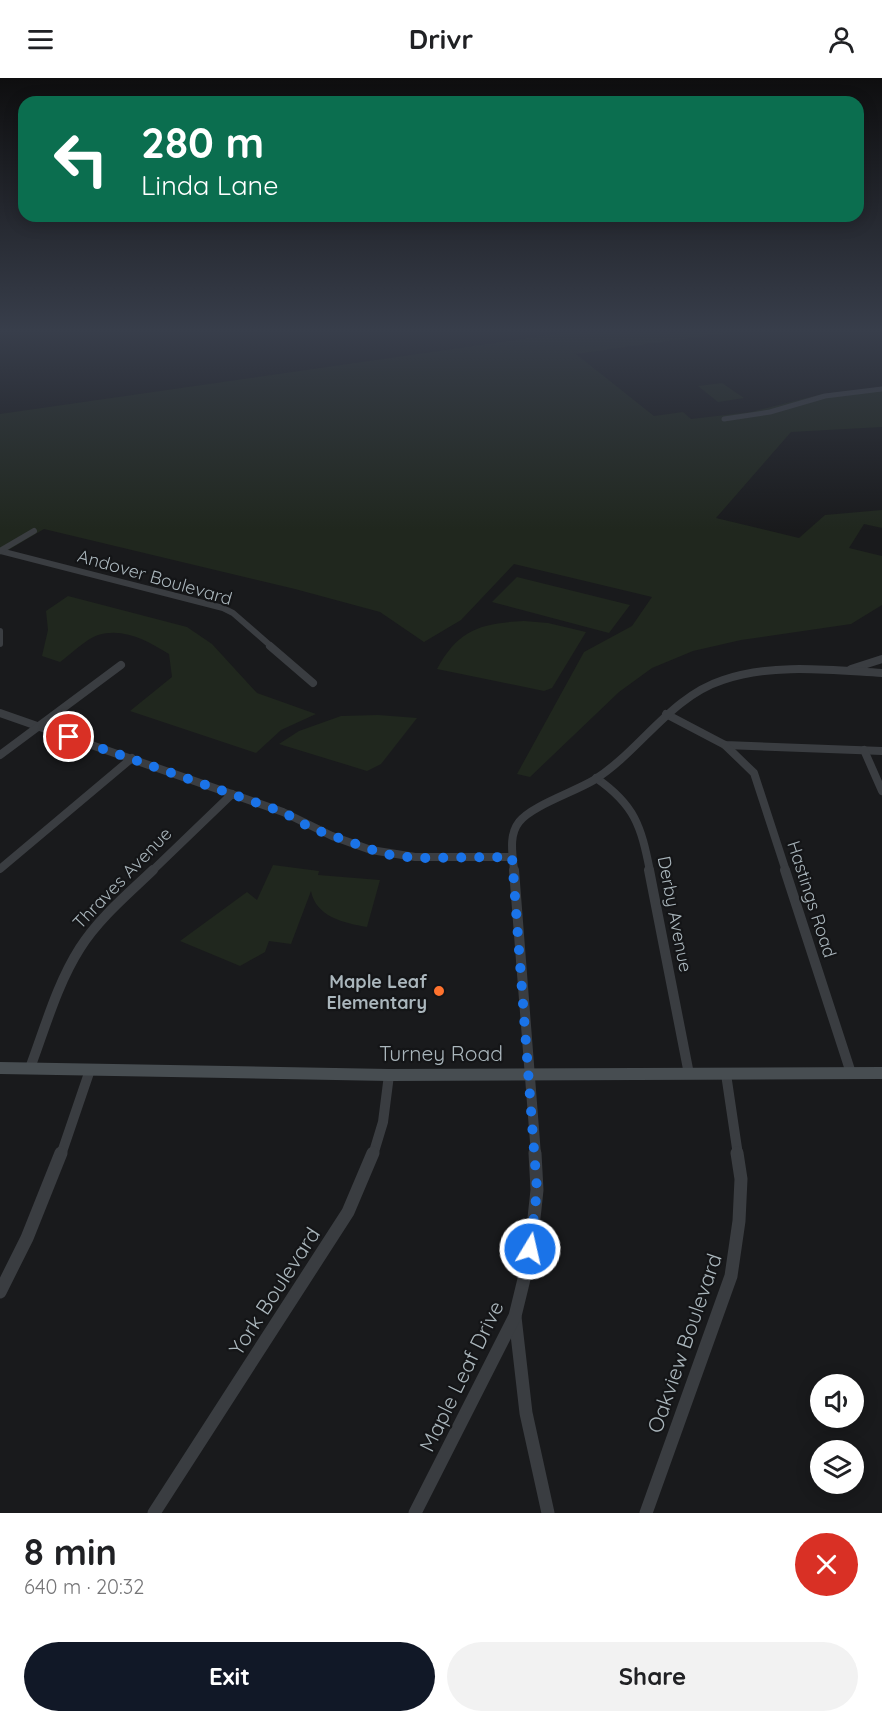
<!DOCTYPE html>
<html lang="en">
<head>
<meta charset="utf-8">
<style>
  :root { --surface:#fff; --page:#f2f2f2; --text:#202124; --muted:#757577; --accent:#111827 }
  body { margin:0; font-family:Quicksand,sans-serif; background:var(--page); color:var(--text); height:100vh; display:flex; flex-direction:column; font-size:22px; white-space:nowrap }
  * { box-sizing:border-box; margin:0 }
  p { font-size:20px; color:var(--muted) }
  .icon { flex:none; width:33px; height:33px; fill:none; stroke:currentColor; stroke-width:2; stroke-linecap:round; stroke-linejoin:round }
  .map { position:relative; height:1435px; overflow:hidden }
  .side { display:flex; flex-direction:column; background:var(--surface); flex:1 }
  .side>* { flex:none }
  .top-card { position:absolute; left:18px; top:18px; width:846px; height:126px; border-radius:18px; box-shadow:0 3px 15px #0003; background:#0b6e4f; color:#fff; overflow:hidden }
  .controls { position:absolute; left:810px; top:1296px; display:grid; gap:12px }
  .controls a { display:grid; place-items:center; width:54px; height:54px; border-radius:50%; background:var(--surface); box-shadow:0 3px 15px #0003; font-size:30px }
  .pin { position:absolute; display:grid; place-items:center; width:51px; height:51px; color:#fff; margin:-26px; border:3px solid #fff; border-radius:50%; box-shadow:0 2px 6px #0007 }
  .me { position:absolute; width:66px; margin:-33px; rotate:9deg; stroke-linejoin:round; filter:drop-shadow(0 0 4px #0008) }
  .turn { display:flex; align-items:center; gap:21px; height:126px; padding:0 24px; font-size:27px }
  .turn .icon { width:78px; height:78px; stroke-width:2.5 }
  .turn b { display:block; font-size:42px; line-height:51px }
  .round { display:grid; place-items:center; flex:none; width:63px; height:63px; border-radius:32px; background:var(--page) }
  .summary { display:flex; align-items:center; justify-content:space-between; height:102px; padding:0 24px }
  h1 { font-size:36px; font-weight:700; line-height:45px }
  .action { display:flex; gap:12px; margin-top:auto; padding:12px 24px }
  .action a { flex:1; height:69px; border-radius:36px; background:var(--accent); color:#fff; font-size:24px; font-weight:700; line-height:69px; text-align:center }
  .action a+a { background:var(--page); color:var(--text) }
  header { display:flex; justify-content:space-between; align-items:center; height:78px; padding:0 24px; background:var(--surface); font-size:27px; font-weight:700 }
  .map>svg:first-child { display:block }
</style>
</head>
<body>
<header><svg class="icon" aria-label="menu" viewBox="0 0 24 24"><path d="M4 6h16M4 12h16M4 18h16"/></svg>Drivr<svg class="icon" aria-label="person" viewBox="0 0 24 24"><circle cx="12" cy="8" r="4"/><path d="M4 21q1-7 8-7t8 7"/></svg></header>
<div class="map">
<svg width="882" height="1435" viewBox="0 0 882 1435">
  <rect width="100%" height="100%" fill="#191a1c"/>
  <!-- green -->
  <g fill="#20271e">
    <path d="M567,251H755L576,276L654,338L683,334L691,341L751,334L822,316L882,309V349L791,354L716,440L799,460L825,437L882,432V450L864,446L849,470L882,478V527L851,546L741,562L693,573L652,590L619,614L530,699L517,696L584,574L632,548L652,519L514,486L461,542L424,564L380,534L295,511L44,451L0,477V336L570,254Z"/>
    <path d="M722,305L744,320L718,324L698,308Z"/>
    <path d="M517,499L630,527L609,555L492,524Z"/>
    <path d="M68,518L187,549L212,566L257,615L316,636L281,652L256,675L130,633L172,599L169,576C148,563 124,549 98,557C86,561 71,576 60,584L42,578L48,552L46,533Z"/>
    <path d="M524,543L548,545L586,554L552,610L544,613L437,591C458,551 482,545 524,543Z"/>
    <path d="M378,637L417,640L381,686L367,693L279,666L299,653L341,638Z"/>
    <path d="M273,787L319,793L318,797L380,802L367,849C344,845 316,839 311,813L291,866L269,863L265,874L240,888L180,863L247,814L257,822Z"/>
  </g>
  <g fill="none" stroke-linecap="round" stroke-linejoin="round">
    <!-- minor-far4 -->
    <path stroke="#3a3d41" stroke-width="5" d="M724,341L770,334L825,318L882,311"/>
    <!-- minor-far3 -->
    <g stroke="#3a3d41" stroke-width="6">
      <path d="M0,473L223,530L233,535L272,569"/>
      <path d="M0,473L34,453"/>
      <path d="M0,553V566"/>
    </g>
    <!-- minor-far2 -->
    <g stroke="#3a3d41" stroke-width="8">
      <path d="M270,568L313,605"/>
      <path d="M851,591L882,581"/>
      <path d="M0,635L283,734L332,758L371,772L415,779H512"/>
      <path d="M666,636L725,667L882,673"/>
      <path d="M725,667L754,695L786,793"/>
      <path d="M864,672L882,713"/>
      <path d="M0,677L121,587"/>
      <path d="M596,700C635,727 641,748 650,793"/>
      <path d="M0,791L132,680"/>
      <path d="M152,793L232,716"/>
      <path d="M514,793C513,778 508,758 519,744C531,728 574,714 594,702C640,673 670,619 723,602C774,585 829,592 882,595"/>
    </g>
    <!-- minor-far1 -->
    <g stroke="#3a3d41" stroke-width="10">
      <path d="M514,792L536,1077"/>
      <path d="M649,792L689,996"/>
      <path d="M785,792L851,995"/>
      <path d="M30,990C45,950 57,906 80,870C99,840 128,816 153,792"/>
      <path d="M726,996L738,1077"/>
      <path d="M61,1077L90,992"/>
      <path d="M373,1077L383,1044L389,997"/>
    </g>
    <!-- minor -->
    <g stroke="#3a3d41" stroke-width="13">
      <path d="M0,1214L27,1160L61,1075"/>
      <path d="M515,1239L526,1335L548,1435"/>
      <path d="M154,1435L348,1134L373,1075"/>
      <path d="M415,1435L515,1238L525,1197L534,1140L537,1112L535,1075"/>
      <path d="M646,1435L731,1198L739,1143L741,1101L737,1075"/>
    </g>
    <!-- secondary -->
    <path fill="#474d51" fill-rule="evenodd" d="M0,984L389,991L882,989V1001L389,1003L0,996Z"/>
  </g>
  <!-- sky -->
  <linearGradient id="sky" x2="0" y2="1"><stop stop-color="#0e0e0f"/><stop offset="0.56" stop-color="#383e4b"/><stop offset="1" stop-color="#383e4b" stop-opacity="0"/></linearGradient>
  <rect width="882" height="452" fill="url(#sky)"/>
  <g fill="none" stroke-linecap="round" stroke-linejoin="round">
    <!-- route -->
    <path stroke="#1a73e8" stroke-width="10" stroke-dasharray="0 18" d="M69,659L283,734L311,750L384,776L415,780L512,779L537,1112L530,1171"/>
  </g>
  <!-- markers -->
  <circle fill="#ff732e" stroke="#141517" stroke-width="2" cx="439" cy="913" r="6"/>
  <g text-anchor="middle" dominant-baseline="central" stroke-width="4.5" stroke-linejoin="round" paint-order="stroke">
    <!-- street labels -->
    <g font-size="18" fill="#aab6bc" stroke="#141517">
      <text transform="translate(155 499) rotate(16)">Andover Boulevard</text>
      <text transform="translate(122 800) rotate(-46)">Thraves Avenue</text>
      <text transform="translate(812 821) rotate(72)">Hastings Road</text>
      <text transform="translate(675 836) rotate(79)">Derby Avenue</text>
    </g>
    <!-- poi labels -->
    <g font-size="18" font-weight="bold" fill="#aab6bc" stroke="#141517" text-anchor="end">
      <text x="427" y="903">Maple Leaf<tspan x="427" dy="21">Elementary</tspan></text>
    </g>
    <!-- near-street labels -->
    <g font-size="21" fill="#aab6bc" stroke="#141517">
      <text x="441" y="975">Turney Road</text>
      <text transform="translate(274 1213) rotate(-57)">York Boulevard</text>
      <text transform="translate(684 1265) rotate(-71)">Oakview Boulevard</text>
      <text transform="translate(461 1298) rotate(-64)">Maple Leaf Drive</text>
    </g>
  </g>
</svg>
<div class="controls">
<a><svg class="icon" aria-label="sound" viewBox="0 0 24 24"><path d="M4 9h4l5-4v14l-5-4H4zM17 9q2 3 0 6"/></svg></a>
<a><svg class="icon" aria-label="layers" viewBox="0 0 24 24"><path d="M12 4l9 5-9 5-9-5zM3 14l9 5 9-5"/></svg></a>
</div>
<div class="pin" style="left:69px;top:659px;background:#d93025"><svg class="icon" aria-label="arrive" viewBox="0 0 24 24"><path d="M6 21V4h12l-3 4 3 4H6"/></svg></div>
<svg class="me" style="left:530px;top:1171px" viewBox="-20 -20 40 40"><circle r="17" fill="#1a73e8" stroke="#fff" stroke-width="3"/><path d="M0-11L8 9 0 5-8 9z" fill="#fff"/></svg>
<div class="top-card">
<div class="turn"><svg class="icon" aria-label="left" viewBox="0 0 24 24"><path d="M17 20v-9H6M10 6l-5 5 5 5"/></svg><div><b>280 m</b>Linda Lane</div></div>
</div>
</div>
<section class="side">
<div class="summary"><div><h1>8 min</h1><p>640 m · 20:32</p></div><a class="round" style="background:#d93025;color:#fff"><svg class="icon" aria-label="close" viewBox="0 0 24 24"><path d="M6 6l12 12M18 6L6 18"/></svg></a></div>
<div class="action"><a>Exit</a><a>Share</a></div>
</section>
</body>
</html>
